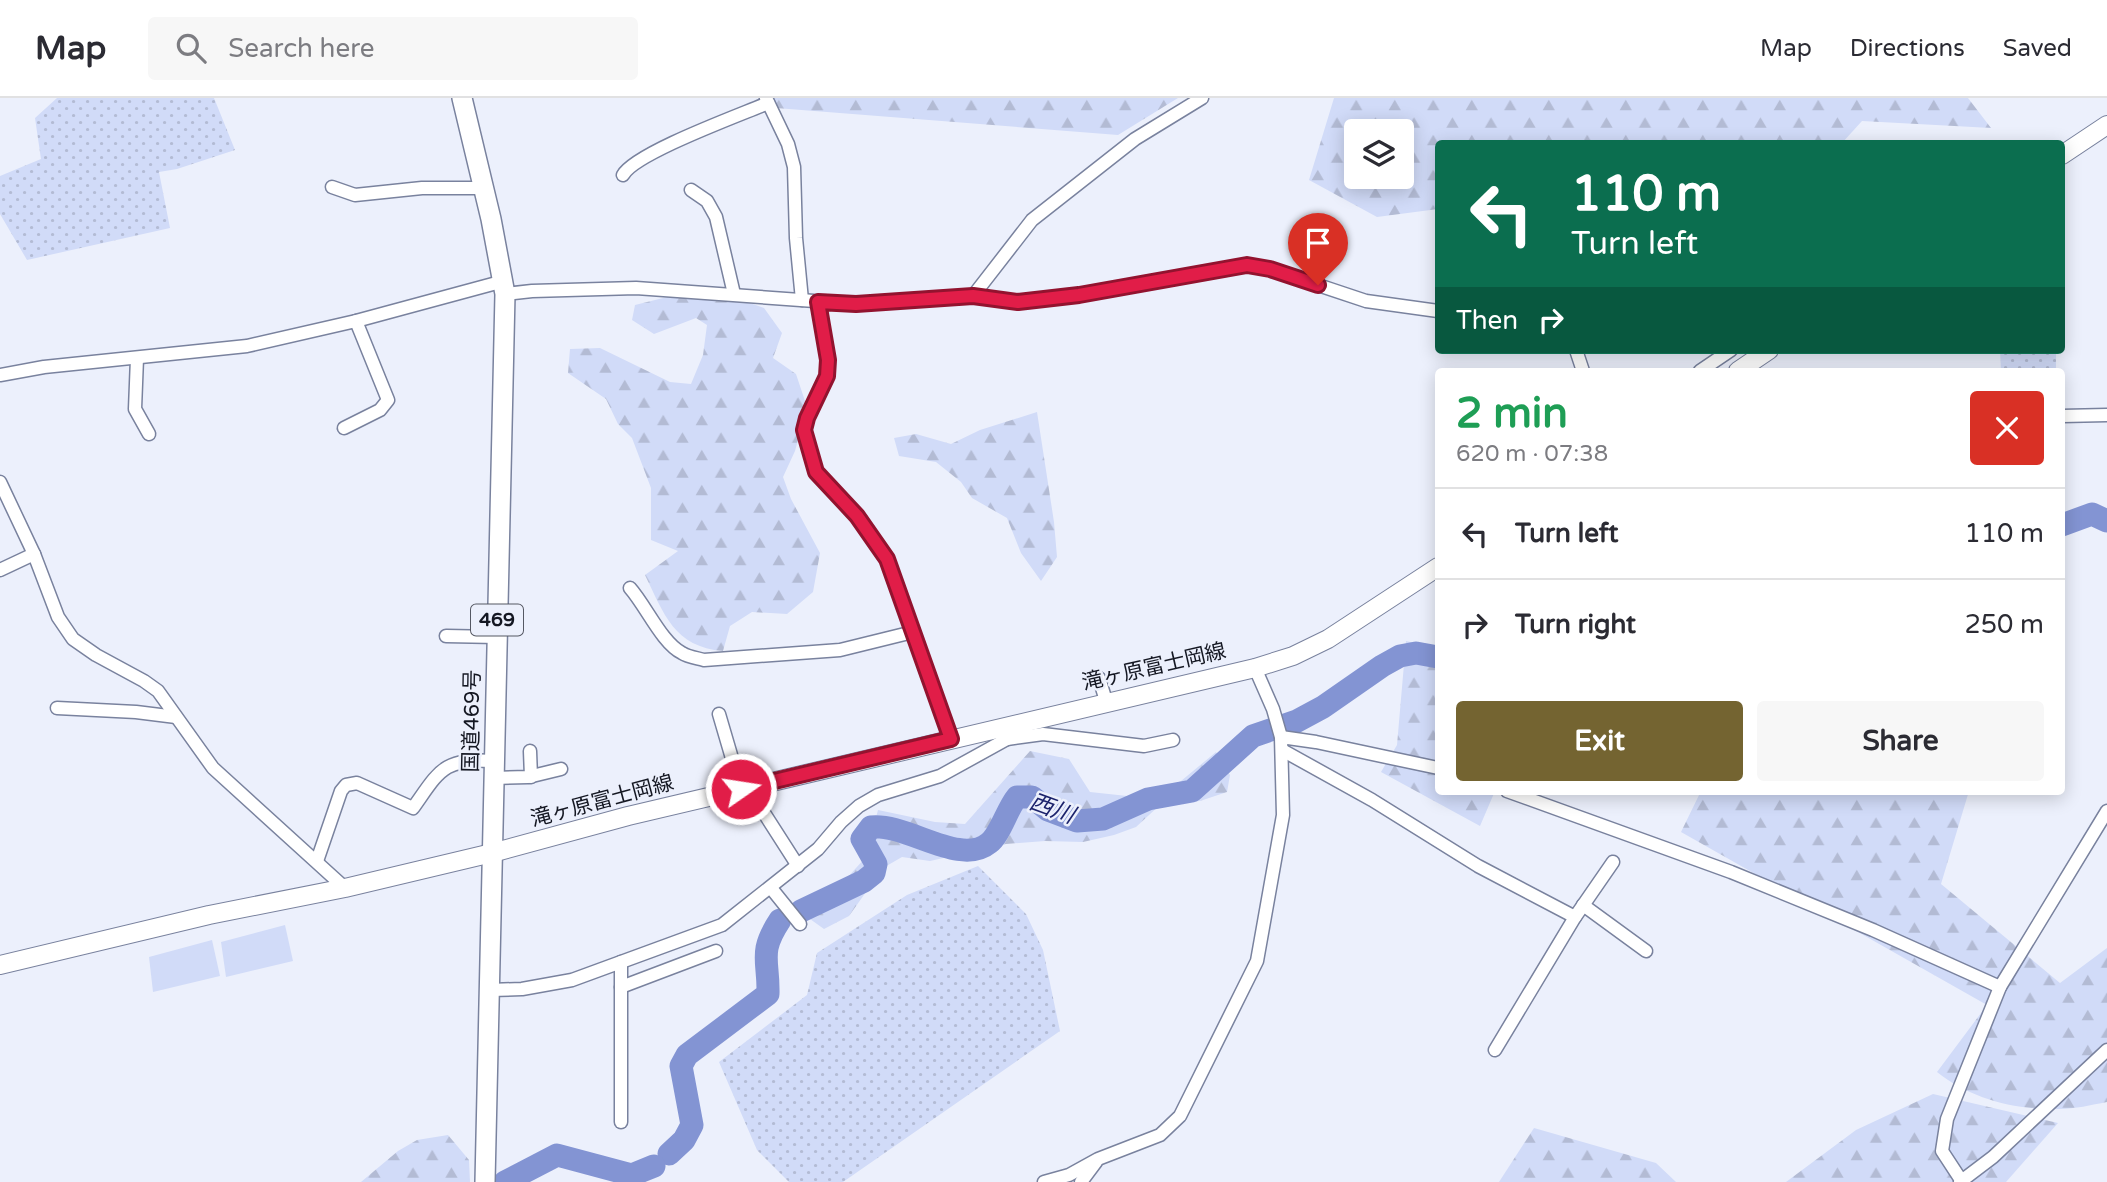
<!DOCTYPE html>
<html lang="en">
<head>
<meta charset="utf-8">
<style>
  :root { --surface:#fff; --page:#f7f7f7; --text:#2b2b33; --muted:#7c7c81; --line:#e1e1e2; --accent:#746431 }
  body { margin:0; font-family:"Varela Round","Noto Sans JP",sans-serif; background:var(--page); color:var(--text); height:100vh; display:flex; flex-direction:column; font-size:26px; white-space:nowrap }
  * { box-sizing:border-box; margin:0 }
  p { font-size:23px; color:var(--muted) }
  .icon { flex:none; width:38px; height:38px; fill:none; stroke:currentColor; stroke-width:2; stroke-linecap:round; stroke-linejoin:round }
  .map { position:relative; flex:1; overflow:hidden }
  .sheet { position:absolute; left:1435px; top:270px; width:630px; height:427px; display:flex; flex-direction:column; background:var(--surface); border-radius:7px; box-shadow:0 4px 18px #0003 }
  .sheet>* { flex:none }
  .banner { position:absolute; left:1435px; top:42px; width:630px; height:214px; border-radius:7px; box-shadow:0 4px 18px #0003; background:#0b6e4f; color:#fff; overflow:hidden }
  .controls { position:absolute; left:1344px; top:21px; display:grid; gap:14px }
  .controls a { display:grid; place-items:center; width:70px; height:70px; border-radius:7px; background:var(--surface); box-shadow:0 4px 18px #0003; font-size:35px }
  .pin { position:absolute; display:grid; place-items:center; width:60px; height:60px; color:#fff; margin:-72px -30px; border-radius:50% 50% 50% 0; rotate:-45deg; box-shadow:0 0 7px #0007 }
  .pin .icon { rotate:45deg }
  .me { position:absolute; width:77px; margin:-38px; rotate:77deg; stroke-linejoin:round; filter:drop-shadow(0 0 5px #0008) }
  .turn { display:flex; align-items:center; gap:24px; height:147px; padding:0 21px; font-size:32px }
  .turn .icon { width:91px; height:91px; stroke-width:2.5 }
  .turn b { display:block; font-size:49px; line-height:60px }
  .then { display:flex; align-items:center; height:66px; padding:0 21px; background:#0003; gap:14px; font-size:26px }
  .round { display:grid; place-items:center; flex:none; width:74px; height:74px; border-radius:7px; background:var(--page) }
  .overview { display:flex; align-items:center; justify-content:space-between; height:119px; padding:0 21px }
  h1 { font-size:42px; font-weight:800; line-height:52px; color:#1e9e55 }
  .primary-button { display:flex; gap:14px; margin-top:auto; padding:14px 21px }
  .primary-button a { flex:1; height:80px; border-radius:7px; background:var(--accent); color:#fff; font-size:28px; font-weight:800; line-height:80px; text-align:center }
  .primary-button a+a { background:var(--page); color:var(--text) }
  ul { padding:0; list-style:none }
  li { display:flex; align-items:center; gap:21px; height:91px; padding:0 21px; border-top:2px solid var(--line) }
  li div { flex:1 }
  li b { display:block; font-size:26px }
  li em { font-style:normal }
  header { display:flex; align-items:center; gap:42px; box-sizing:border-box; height:98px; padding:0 35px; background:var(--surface); border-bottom:2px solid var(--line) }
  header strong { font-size:33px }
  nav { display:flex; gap:38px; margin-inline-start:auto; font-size:24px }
  .search { width:490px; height:63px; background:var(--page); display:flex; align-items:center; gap:18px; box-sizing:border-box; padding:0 24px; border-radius:7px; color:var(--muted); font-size:26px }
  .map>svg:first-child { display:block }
</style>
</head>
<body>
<header>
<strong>Map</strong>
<div class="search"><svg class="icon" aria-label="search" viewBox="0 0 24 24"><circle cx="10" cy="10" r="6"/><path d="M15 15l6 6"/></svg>Search here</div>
<nav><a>Map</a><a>Directions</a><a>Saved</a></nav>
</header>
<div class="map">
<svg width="2107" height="1084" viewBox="0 0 2107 1084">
  <defs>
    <pattern id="grass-dots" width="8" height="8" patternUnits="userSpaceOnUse" patternTransform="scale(1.75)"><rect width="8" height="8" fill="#d1dbf8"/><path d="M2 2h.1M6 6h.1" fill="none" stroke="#b3bbd4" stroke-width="1.8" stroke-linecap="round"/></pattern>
    <pattern id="forest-firs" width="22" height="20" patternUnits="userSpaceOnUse" patternTransform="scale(1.75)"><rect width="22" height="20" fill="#d1dbf8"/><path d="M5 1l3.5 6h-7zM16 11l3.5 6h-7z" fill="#b3bbd4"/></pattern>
  </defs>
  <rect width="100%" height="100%" fill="#ecf0fc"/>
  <!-- grass -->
  <g fill="url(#grass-dots)">
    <path d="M57,0H214L235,52L177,71L159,74L170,130L27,162L0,116V78L41,61L35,20Z"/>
    <path d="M2000,252H2056V273H2001Z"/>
    <path d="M978,768L1026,816L1043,852L1060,933L843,1084H789L757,1052L719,964L807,897L817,855L907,797Z"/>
  </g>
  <!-- forest -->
  <g fill="url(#forest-firs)" fill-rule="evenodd">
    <path d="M773,0H1178L1118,37L776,10Z"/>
    <path d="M1334,0H1968L1991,30L1862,23L1842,45L1438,46V111L1377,119L1309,82ZM1356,33H1402V79H1356Z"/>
    <path d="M671,198L750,205L764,210L782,235L773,260L796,276L807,309L795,353L783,379L791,401L820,455L813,494L787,516L752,514L730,528L723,553C674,549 664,516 645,477L678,453L651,442V390L632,340L618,326L606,301L568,275L570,251L600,250L670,284L691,286L703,257L707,227L696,220L654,236L632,222L635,207Z"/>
    <path d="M1037,314L1054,424L1057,459L1041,483L1021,455L1007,420L972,400L961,384L936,364L899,358L894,340L916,336L951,346L980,332Z"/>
    <path d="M1406,543L1438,550V693H1495L1480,728L1381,674L1397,647Z"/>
    <path d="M1030,653L1069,661L1090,694L1146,700L1181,683L1216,654L1230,677L1227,694L1200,703L1161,706L1136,729L1114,737L1083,744L1045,743L1006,746L930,763L902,759L883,770L849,818L824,831L810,821L865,760L878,712L935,724L965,726Z"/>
    <path d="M1701,693H1969L1941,786L2060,885L2107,850V1004C2091,1007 2075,1011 2059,1011C2015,1012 1971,1001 1937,974L1987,907L1681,734Z"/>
    <path d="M1933,996L2058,1025L2006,1084H1786L1856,1032Z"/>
    <path d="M1534,1030L1656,1065L1676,1084H1499Z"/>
    <path d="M448,1037L469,1062L470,1084H361L398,1053L417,1042Z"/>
  </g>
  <!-- pitch -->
  <g fill="#d1dbf8">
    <path d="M285,827L293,863L226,879L221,844Z"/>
    <path d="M212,842L220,878L153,894L149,859Z"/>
  </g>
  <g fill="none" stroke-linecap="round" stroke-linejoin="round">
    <!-- river -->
    <g stroke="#8394d3" stroke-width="23">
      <path d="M2062,427L2092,416L2107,423"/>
      <path d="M801,813L864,783L874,775L876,766L862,741L871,729C907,725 960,769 989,745C1000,737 1007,711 1017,699H1032L1048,712L1077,723L1103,721L1148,701L1192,693L1253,638L1297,623L1323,609L1382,568L1400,558L1416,555L1438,559"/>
      <path d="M669,1056L684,1042L692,1027L681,968L687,957L768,896C769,862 758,855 780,822"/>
      <path d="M505,1084L557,1057L632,1077L654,1068"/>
    </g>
    <defs>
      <g id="minor">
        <path d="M766,0L788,46L794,69L796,140L802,202"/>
        <path d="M623,77C635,55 740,17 768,5"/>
        <path d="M332,89L355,97L422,90H484"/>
        <path d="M691,92L707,103L716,119L734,196"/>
        <path d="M505,196L532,193L636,190L856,206L973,198L1018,204L1079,197L1247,167L1270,171L1366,203L1438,213"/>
        <path d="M973,198L1032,122L1135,41L1202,0"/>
        <path d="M818,204L828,262L827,278L807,320L804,333L816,374L857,418L887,461L951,641"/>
        <path d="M1576,252L1583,273"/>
        <path d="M137,260L135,311L149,336"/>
        <path d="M1700,273L1731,252"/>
        <path d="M0,277L44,269L247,248L356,223L504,183"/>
        <path d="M2062,318L2107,317"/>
        <path d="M344,330L380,312L388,302L356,223"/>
        <path d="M0,384L34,456L58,519L73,541L96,557L144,583L158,593L213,670L345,790"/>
        <path d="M0,472L34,456"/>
        <path d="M630,490C646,508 662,545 682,555C688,559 697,560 704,562L840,552L913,534"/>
        <path d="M446,538L497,539"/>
        <path d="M1099,580L1106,603"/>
        <path d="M57,610L136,614L176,619"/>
        <path d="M719,616L741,691"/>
        <path d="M1281,639L1316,644L1438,670"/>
        <path d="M1007,641L1043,636L1144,648L1173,642"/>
        <path d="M1282,652L1372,702L1478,768L1575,819L1613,764"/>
        <path d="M530,653L531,679"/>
        <path d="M494,680L528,679L561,671"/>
        <path d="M748,690L798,768"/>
        <path d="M1507,693L1731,774L1873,832L2000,889"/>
        <path d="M317,763L341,693L346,687L357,685L413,710C440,672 443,660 494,663"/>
        <path d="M771,790L800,826"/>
        <path d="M1583,807L1646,853"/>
        <path d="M621,864V1024"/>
        <path d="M621,889L716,853"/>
        <path d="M490,892L522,891L572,882L722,827L818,751L841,724L859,708L878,697L940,678L1007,641L1004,629"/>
        <path d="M1495,952L1575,819"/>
        <path d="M1961,1082L1942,1053L1947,1021L2000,889L2107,713"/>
        <path d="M1044,1084L1069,1077L1098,1061L1160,1037L1180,1018L1257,863L1283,717L1281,639L1273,611L1255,570"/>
        <path d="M1081,1084L1096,1064"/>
        <path d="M1960,1084L1993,1059L2107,952"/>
      </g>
      <g id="secondary">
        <path d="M2062,57L2107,27"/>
        <path d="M1738,273L1769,252"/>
        <path d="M0,867L209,817L345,790L492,755L628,718L1255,570L1293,558L1328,541L1438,469"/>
      </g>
      <path id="trunk" d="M462,0L491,121L505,196L485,1084"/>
    </defs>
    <!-- minor casing -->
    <use href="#minor" stroke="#79829e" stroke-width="15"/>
    <!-- secondary casing -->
    <use href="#secondary" stroke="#79829e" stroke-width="20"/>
    <!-- trunk casing -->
    <use href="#trunk" stroke="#79829e" stroke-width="22"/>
    <!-- minor -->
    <use href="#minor" stroke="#fff" stroke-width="12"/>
    <!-- secondary -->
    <use href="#secondary" stroke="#fff" stroke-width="18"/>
    <!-- trunk -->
    <use href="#trunk" stroke="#fff" stroke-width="19"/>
  </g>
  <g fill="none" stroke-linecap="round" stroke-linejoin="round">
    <defs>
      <path id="route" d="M741,691L951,641L887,461L857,418L816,374L804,332L807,320L827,278L828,262L818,204L856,206L973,198L1018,204L1079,197L1247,167L1270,171L1318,187"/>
    </defs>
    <!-- route casing -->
    <use href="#route" stroke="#92132f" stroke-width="18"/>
    <!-- route -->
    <use href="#route" stroke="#e11d48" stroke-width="12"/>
  </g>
  <g text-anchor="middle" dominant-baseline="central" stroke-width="5" stroke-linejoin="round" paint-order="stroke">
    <!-- shield labels -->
    <rect fill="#ecf0fc" stroke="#555863" stroke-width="2" x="471" y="506.5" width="52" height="31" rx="5"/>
    <g font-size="19" font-weight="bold" fill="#141722">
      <text x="497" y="522">469</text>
    </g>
    <!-- street labels -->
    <g font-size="21" fill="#141722" stroke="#ecf0fc">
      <text transform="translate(1154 569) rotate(-13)">滝ヶ原富士岡線</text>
      <text transform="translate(472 623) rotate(-89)">国道469号</text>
      <text transform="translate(602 703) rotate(-15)">滝ヶ原富士岡線</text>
    </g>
    <!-- water labels -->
    <g font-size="23" font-style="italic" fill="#1c236c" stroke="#ecf0fc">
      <text transform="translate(1052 711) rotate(20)">西川</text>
    </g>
  </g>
</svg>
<div class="controls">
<a><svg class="icon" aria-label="layers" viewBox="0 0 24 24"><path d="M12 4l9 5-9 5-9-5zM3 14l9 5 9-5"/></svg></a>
</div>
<div class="pin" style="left:1318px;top:187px;background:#d93025"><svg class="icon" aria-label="arrive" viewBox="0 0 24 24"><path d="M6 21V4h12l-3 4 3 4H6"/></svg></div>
<svg class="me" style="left:741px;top:691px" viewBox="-20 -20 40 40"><circle r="17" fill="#e11d48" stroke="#fff" stroke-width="3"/><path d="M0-11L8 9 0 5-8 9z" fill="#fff"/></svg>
<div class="banner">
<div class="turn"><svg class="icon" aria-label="left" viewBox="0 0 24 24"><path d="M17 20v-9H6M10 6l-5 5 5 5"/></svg><div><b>110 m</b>Turn left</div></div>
<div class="then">Then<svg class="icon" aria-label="right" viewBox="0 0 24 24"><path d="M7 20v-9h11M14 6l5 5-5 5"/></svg></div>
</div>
<section class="sheet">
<div class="overview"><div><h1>2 min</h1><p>620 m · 07:38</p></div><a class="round" style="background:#d93025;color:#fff"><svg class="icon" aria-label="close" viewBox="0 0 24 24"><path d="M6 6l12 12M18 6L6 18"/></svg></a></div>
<ul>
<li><svg class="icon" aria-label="left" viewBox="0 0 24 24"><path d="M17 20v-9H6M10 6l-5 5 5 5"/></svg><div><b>Turn left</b></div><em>110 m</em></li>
<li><svg class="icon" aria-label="right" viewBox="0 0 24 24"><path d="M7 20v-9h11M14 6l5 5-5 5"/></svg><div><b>Turn right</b></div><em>250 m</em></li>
</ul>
<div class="primary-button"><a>Exit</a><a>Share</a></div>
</section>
</div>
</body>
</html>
